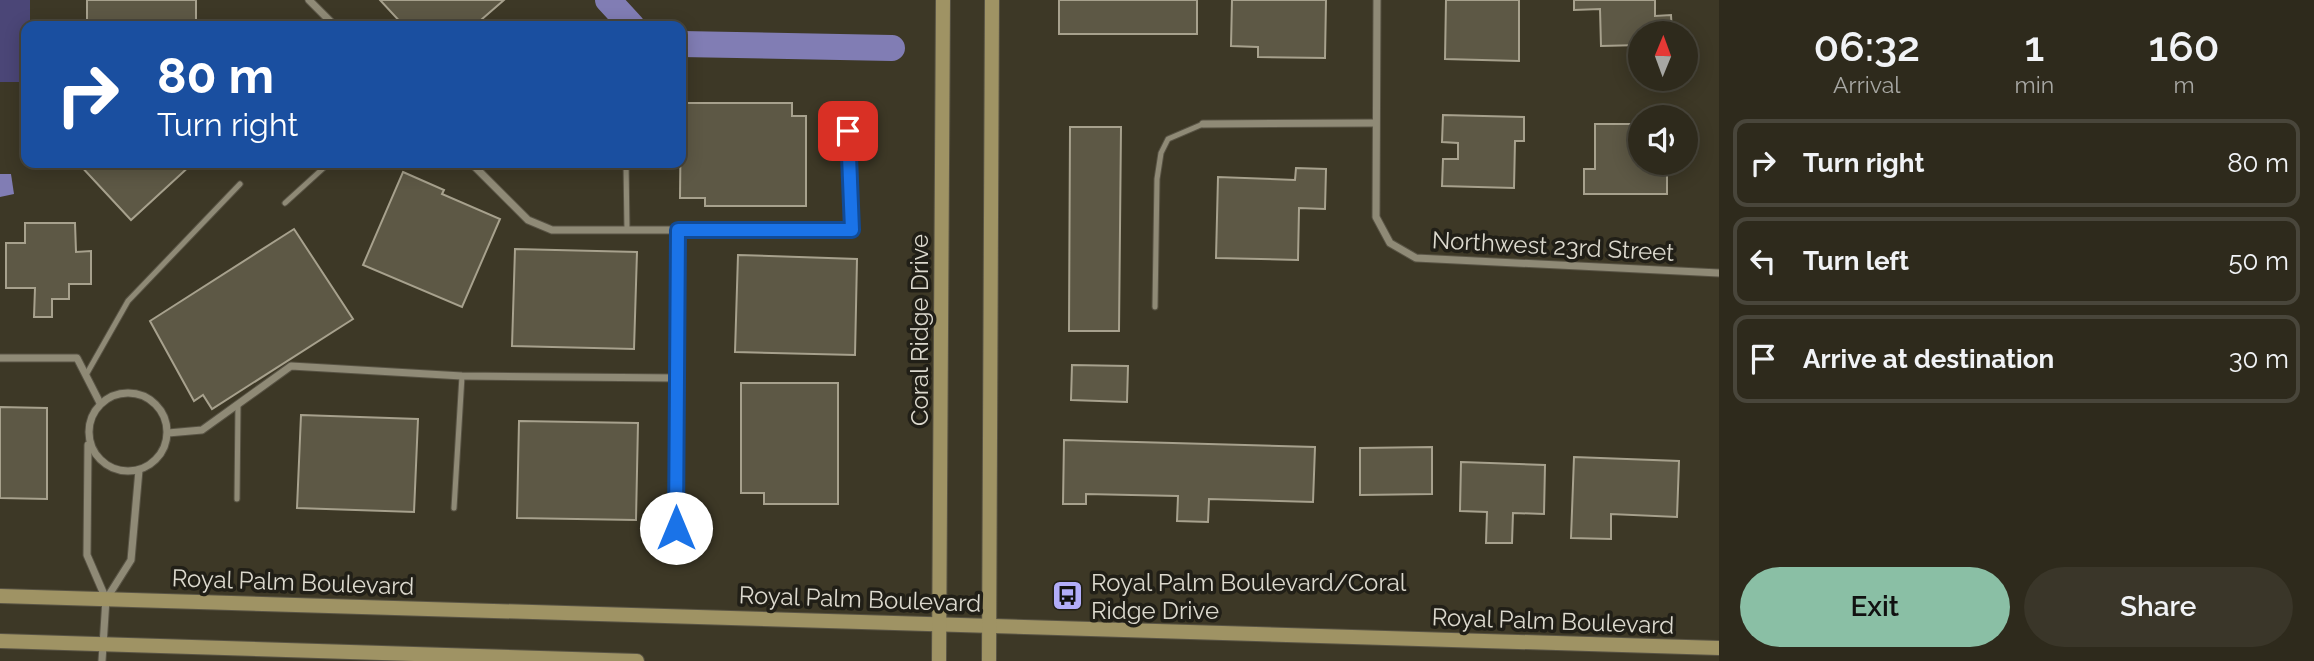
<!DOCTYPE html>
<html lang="en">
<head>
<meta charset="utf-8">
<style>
  :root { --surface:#2e2a1c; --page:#3a3629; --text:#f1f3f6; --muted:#a7a7a3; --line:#49463b; --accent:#8abfa5 }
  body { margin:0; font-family:Raleway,sans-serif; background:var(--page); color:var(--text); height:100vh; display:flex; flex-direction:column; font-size:26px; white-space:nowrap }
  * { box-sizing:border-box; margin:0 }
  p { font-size:23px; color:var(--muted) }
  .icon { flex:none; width:38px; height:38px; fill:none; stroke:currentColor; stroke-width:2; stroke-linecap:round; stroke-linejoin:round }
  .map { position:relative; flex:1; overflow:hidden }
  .side { display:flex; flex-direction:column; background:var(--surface); width:595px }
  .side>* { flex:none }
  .banner { position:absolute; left:21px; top:21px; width:665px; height:147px; border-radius:14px; box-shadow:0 4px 18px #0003,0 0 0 2px var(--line); background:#1a4fa0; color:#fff; overflow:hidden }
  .needle { width:46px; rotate:1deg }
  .buttons { position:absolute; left:1628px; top:21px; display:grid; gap:14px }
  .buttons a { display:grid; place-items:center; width:70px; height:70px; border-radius:50%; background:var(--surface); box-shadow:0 4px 18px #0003,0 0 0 2px var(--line); font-size:35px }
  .pin { position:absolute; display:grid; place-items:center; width:60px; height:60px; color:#fff; margin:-30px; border-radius:14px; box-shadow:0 4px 10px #0006 }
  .me { position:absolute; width:77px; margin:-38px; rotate:0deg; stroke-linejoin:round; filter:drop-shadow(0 0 5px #0008) }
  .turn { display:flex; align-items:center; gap:24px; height:147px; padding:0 21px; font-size:32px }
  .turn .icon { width:91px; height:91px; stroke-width:2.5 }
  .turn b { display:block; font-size:49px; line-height:60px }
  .eta { display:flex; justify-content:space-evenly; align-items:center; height:119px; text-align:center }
  .eta b { font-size:42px; font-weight:600; line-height:49px }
  .button { display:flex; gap:14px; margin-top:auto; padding:14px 21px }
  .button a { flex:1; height:80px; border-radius:42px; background:var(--accent); color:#111; font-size:28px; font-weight:600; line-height:80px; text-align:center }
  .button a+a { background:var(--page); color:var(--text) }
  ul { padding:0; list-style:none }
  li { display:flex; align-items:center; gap:21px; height:88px; margin:0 14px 10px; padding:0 7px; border:4px solid var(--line); border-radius:14px }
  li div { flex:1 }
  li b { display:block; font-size:26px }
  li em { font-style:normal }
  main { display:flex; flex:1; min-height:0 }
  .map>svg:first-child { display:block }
</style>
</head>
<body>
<main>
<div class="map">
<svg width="1719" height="661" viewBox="0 0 1719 661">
  <rect width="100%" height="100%" fill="#3d3826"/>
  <!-- green -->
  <path fill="#4b4677" d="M0,0H30V26H26V82H0Z"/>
  <!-- water -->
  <path fill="#817db4" d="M0,174H11L14,194L0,197Z"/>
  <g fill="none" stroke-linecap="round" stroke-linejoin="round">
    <!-- canal -->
    <g stroke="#817db4" stroke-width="26">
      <path d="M608,0L632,26"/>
      <path d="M681,44L892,48"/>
    </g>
  </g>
  <!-- building -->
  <g fill="#5d5845" stroke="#a7a18d" stroke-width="2">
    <rect x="87" y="0" width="109" height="26"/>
    <path d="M380,0H504L474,26H404Z"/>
    <rect x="1059" y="0" width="138" height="34"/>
    <path d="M1232,0H1326L1325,58L1258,57V47L1231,46Z"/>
    <path d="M1446,0H1519V61L1445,59Z"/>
    <path d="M1574,0H1655V16L1671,15L1672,33H1640V45L1601,46L1600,9L1574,10Z"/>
    <path d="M681,103H792V116H806V206H705V198H680Z"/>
    <path d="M1443,115L1524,117V141H1515L1514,188L1442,186L1443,159H1458V143L1442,142Z"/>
    <path d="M1595,124H1640V163H1655V169H1667V194H1584V169H1595Z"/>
    <path d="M1070,127H1121L1119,331H1069Z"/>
    <path d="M78,163H193L131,220Z"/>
    <path d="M531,163H568L562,168H535Z"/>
    <path d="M1296,168L1326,169L1325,209L1299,208L1298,260L1216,258L1218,177L1295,180Z"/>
    <path d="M403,172L444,190L442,194L500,219L462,307L363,265Z"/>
    <path d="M25,223H75L76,252L91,251V284H69V299H52V317H34L35,288H6V243H25Z"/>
    <path d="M294,229L353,319L212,409L203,395L194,401L150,321Z"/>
    <path d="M515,249L637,252L634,349L512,346Z"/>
    <path d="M738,255L857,259L855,355L735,352Z"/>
    <path d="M1072,365L1128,366L1127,402L1071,400Z"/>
    <path d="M741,383H838V504H764V493H741Z"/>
    <path d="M0,407L47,408V499L0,498Z"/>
    <path d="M301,415L418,419L414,512L297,508Z"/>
    <path d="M519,421L638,423L636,520L517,518Z"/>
    <path d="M1064,440L1315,447L1313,502L1209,499L1208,522L1177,521L1178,496L1086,494V504H1063Z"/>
    <path d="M1432,447V494L1360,495V448Z"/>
    <path d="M1574,457L1679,461L1677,517L1611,514V539L1571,538Z"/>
    <path d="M1461,462L1545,465L1544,514L1513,513L1512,543H1486L1487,512L1460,511Z"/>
  </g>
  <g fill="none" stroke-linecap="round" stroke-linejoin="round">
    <defs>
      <g id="lane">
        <path d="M848,131L852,230"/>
        <path d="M626,163L627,230"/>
        <path d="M285,203L329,163"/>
        <path d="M1155,307L1157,179L1161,153L1168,139L1203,124"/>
        <path d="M86,375L128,301L240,184"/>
        <path d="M237,499L238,404"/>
        <path d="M454,508L462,376"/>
      </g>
      <g id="street">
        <path d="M309,0L335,26"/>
        <path d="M1377,0L1376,217L1390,243L1416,258L1719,273"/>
        <path d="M1203,124L1375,123"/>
        <path d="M471,163L528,220L552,230H852"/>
        <path d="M0,358H77L100,403"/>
        <circle cx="128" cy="432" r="39"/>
        <path d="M168,433L202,430L291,366L462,376L677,378"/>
        <path d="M88,445L87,555L106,599L102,661"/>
        <path d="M675,528L678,230"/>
        <path d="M107,598L131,560L139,470"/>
      </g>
      <g id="secondary">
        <path d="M0,596L1719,648"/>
        <path d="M0,641L637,661"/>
        <path d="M939,661L943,0"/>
        <path d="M989,661L992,0"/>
      </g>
    </defs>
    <!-- lane casing -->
    <use href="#lane" stroke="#585344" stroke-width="7"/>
    <!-- street casing -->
    <use href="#street" stroke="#585344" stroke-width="9"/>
    <!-- secondary casing -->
    <use href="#secondary" stroke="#585344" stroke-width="16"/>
    <!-- lane -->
    <use href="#lane" stroke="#8f8a76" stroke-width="5"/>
    <!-- street -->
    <use href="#street" stroke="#8f8a76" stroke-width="7"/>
    <!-- secondary -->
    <use href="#secondary" stroke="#9f9364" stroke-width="14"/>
  </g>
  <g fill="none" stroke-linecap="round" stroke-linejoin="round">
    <defs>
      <path id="route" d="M676,528L678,230H852L848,131"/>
    </defs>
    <!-- route casing -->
    <use href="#route" stroke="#114b97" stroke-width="18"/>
    <!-- route -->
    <use href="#route" stroke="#1a73e8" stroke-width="12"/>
  </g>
  <!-- icons -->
  <defs>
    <symbol id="bus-square" viewBox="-11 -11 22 22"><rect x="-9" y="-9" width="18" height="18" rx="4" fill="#b2adf9" stroke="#211f17"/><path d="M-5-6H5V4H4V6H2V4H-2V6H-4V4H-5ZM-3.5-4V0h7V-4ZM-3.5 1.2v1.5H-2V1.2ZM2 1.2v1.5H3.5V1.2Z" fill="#111"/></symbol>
  </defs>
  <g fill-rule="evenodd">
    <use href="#bus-square" x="1050" y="578" width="35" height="35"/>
  </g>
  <g text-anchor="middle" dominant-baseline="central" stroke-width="7" stroke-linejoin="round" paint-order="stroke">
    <!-- street labels -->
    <g font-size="24" fill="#dcd9ce" stroke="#211f17">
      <text transform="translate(1553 246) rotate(3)">Northwest 23rd Street</text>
      <text transform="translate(919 330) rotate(-90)">Coral Ridge Drive</text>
      <text transform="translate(293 582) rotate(2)">Royal Palm Boulevard</text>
      <text transform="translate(860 599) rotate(2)">Royal Palm Boulevard</text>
      <text transform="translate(1553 621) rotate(2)">Royal Palm Boulevard</text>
    </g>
    <!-- poi labels -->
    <g font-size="24" fill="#dcd9ce" stroke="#211f17" text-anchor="start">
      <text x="1091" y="582">Royal Palm Boulevard/Coral<tspan x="1091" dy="28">Ridge Drive</tspan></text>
    </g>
  </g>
</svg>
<div class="buttons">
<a><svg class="needle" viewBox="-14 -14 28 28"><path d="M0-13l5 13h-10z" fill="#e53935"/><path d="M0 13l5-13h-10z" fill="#a7a7a3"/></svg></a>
<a><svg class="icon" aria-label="sound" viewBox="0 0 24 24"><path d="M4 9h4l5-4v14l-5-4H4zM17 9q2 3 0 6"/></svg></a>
</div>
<div class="pin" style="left:848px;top:131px;background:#d93025"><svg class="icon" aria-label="arrive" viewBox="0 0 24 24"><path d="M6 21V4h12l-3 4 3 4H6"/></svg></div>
<svg class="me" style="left:676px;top:528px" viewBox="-20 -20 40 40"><circle r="19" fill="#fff"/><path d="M0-13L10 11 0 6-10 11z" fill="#1a73e8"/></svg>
<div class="banner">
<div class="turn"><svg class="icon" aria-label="right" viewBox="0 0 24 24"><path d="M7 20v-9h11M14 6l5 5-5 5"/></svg><div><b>80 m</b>Turn right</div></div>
</div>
</div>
<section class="side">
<div class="eta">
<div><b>06:32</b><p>Arrival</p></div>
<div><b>1</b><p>min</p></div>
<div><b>160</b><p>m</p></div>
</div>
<ul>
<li><svg class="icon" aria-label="right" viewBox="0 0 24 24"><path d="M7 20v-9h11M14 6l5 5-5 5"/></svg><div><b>Turn right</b></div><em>80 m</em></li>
<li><svg class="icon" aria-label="left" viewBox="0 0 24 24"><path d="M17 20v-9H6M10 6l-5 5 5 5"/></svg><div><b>Turn left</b></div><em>50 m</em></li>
<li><svg class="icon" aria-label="arrive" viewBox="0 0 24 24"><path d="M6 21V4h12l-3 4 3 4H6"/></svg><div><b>Arrive at destination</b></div><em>30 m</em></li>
</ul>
<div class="button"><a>Exit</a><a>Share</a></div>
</section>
</main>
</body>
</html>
